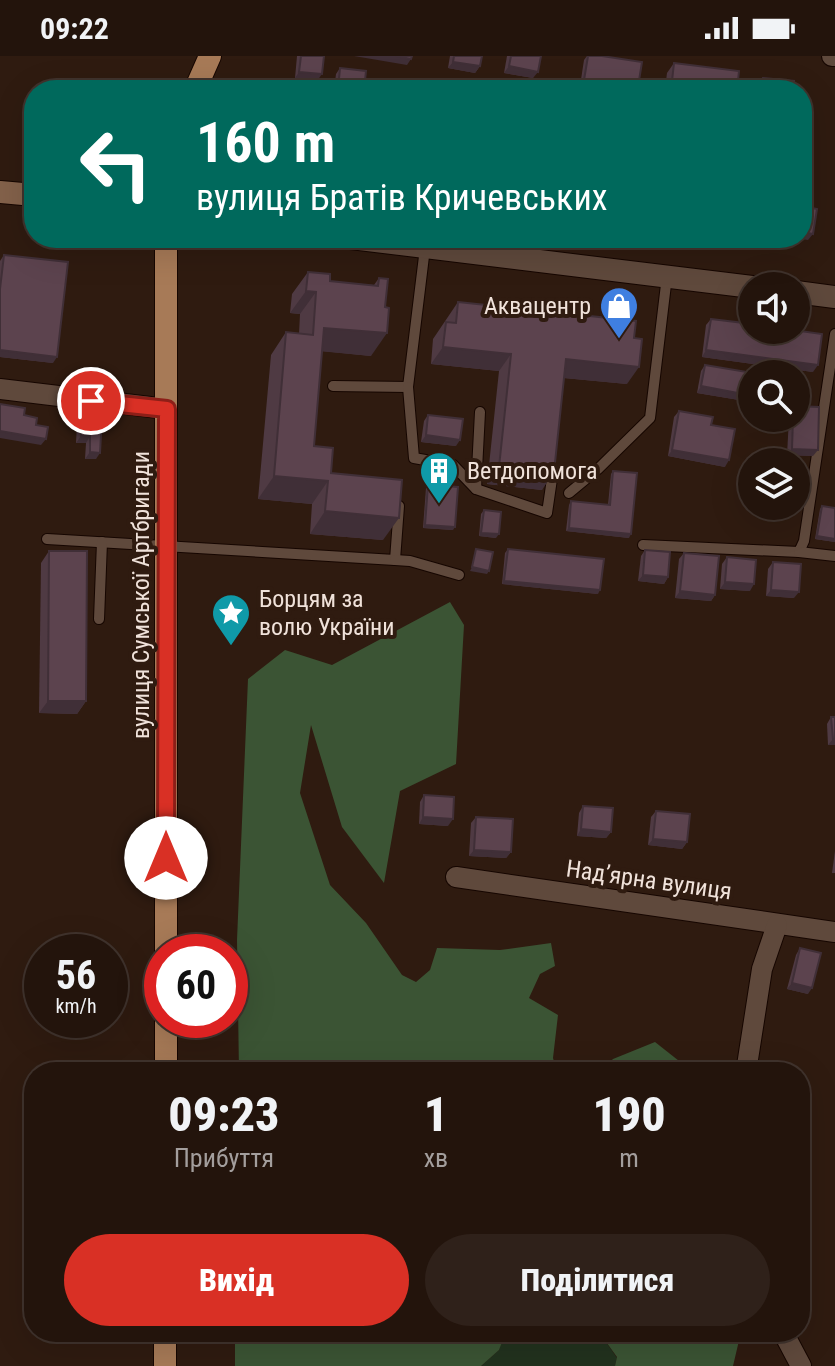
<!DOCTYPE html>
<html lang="uk">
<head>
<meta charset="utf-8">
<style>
  :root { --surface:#23140c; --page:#2f211a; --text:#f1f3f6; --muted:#a39e9d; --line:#40332d; --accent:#d93025 }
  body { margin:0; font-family:"Roboto Condensed",sans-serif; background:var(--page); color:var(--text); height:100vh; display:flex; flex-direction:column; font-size:30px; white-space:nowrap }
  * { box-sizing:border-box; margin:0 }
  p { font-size:26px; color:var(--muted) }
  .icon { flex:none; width:44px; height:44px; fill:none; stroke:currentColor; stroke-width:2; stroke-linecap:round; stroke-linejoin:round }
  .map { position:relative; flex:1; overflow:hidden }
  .side { position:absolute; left:24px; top:1006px; width:786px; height:280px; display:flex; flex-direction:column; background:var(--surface); border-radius:32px; box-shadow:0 8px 32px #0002,0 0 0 2px var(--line) }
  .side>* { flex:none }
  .hud { position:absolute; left:24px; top:24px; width:788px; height:168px; border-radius:32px; box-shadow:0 8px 32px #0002,0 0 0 2px var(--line); background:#00695c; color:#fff; overflow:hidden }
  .fabs { position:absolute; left:738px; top:216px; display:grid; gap:16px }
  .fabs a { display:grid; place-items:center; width:72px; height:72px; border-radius:50%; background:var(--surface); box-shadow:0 8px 32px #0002,0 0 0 2px var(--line); font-size:40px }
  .speed { position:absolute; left:24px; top:878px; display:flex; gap:16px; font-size:40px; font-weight:700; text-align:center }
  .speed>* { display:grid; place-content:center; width:104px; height:104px; border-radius:50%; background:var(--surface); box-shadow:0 8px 32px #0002,0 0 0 2px var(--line); line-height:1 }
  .speed small { font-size:20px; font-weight:400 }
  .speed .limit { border:12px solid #d22; background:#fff; color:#111 }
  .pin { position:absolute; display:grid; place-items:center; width:68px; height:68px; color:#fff; margin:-34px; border:4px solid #fff; border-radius:50%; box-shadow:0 2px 8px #0007 }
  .me { position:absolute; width:88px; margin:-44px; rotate:0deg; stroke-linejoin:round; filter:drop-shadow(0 0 6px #0008) }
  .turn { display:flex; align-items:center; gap:28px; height:168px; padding:0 40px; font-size:36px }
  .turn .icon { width:104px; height:104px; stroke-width:2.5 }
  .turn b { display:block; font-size:56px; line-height:68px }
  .eta { display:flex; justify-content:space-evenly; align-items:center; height:136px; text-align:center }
  .eta b { font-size:48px; font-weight:800; line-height:56px }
  .cta { display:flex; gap:16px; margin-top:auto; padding:16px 40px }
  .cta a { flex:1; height:92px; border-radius:48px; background:var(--accent); color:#fff; font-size:32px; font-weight:800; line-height:92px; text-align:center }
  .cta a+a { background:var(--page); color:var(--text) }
  .status { display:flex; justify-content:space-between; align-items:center; height:56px; padding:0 40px; background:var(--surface); direction:ltr }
  .status svg { height:22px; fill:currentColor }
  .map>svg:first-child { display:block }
</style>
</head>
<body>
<div class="status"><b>09:22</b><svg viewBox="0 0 49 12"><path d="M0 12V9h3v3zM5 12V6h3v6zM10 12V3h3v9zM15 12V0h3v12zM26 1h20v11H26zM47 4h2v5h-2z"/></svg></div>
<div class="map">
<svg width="835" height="1310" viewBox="0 0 835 1310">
  <rect width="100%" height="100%" fill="#2f1b10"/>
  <!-- green -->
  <path fill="#22321e" d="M503,1276H599L617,1302L615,1310H481L499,1294L505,1276Z"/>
  <!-- forest -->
  <g fill="#3b5434">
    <path d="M450,546L464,569L456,708L400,735L384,827L342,771L311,669L300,737L330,829L366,867L402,919L416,926L430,914L437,892L500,894L551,887L555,910L540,918L529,942L558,959L553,1002L557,1016H239L237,884L248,623L285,594L332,609Z"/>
    <path d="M655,986L693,1016H600L613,1003Z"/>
    <path d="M235,1276H506L499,1294L481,1310H235Z"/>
    <path d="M599,1276H741L733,1310H615L617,1301Z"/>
  </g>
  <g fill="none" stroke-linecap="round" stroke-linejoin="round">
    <defs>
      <g id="service">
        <path d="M333,330L408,331L425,192"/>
        <path d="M408,331L414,402L453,409L476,433L547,457L553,416"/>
        <path d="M476,433L480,356"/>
        <path d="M569,437L598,413L650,362L667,220"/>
        <path d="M47,483L395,504L399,450"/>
        <path d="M643,489L799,496L804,485L835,278"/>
        <path d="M799,496L835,500"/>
        <path d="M395,504L410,505L459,519"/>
        <path d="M99,563L102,486"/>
      </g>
      <g id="minor">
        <path d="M832,0H835"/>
        <path d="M0,333L167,353"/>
        <path d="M456,821L835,876"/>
        <path d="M746,1016L762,913L777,869"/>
        <path d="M783,1276L801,1310"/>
      </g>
      <g id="tertiary">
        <path d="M351,182L752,231"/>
        <path d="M796,236L835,241"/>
      </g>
      <path id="secondary" d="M0,136L34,139"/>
      <g id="primary">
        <path d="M195,34L210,0"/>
        <path d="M166,182V896"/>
        <path d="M166,1016V964"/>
        <path d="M165,1310V1276"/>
      </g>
    </defs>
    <!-- service casing -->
    <use href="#service" stroke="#160600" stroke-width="12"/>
    <!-- minor casing -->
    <use href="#minor" stroke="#160600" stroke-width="22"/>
    <!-- tertiary casing -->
    <use href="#tertiary" stroke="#160600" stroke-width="24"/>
    <!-- secondary casing -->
    <use href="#secondary" stroke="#160600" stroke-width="24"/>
    <!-- primary casing -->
    <use href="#primary" stroke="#160600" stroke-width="24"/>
    <!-- service -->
    <use href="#service" stroke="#5f493c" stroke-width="10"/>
    <!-- minor -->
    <use href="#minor" stroke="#5f493c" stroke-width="20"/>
    <!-- tertiary -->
    <use href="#tertiary" stroke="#5f493c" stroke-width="22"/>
    <!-- secondary -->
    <use href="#secondary" stroke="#83614a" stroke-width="22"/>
    <!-- primary -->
    <use href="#primary" stroke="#a77a57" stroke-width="22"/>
  </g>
  <!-- wall -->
  <g fill="#4f3a43">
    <path d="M297,0H324L317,25L295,22Z"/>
    <path d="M450,0H482L480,10L475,17L448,12Z"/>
    <path d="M507,0H541L533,22L504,17Z"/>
    <path d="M587,0H602L636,34H606L580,30L584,4Z"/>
    <path d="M674,7L737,34H665L667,17Z"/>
    <path d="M340,12L364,34H334L336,18Z"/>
    <path d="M763,22L793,34H758L759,29Z"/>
    <path d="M4,199L53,307L0,301V205Z"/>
    <path d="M308,216L330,225L374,229L379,222L371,300L322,295L314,390L331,417L383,484L310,478L312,448L258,443L271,299L286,276L299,278L300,258L290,257L292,238Z"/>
    <path d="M458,246L627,328L564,322L542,434L487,428L499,315L431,308L433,283Z"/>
    <path d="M711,263L813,316L702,301L706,269Z"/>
    <path d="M705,309L739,344L697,337L701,315Z"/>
    <path d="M679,355L711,369L725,411L668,400L674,361Z"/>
    <path d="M428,359L456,390L421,386L424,365Z"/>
    <path d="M81,360L102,361L96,403H85L86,387H76L77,367Z"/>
    <path d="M789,362H796L813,400L787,399Z"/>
    <path d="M613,415L629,482L566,475L569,449L571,445L608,449L611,418Z"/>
    <path d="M428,429L453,474L423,472L426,432Z"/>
    <path d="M822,450L835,452V486L815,483L820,453Z"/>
    <path d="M484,454L496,482L479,480L481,458Z"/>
    <path d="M508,493L598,538L502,528L505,497Z"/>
    <path d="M645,494L668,521L664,528L638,525L641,500Z"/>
    <path d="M49,495L86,645L77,658L39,657L41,507Z"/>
    <path d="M684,497L715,539L711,545L675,542L679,503Z"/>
    <path d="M727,501L750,535L720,533L722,508Z"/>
    <path d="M773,506L794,542L766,540L768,513Z"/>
    <path d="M831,661H835V689H828L827,668Z"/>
    <path d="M424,739L448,770L419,768L420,746Z"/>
    <path d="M583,750L611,776L606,782L577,780L579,757Z"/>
    <path d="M656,755L687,786L682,793L648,789L651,761Z"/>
    <path d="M476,761L511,796L506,802L469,800L471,767Z"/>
    <path d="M835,795V817H832Z"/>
    <path d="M800,892L808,938L787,933L796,899Z"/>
  </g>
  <!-- shaded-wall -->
  <g fill="#402f37">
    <path d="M354,0H396L411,3L407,9Z"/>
    <path d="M453,6L480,10L475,17L448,12Z"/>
    <path d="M509,10L538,16L533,22L504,17Z"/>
    <path d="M299,16L322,18L317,25L295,22Z"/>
    <path d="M584,24L638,31L636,34H606L580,30Z"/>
    <path d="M802,176L813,178L808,184L795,182H802Z"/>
    <path d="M306,235L316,236L300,258L290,257Z"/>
    <path d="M324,272L387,277L371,300L308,294Z"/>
    <path d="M443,291L511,298L499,315L431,308Z"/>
    <path d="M0,294L57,301L53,307L0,301Z"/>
    <path d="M706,294L818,309L813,316L702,301Z"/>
    <path d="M566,303L639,311L627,328L553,321Z"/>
    <path d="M701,330L743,338L739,344L697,337Z"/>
    <path d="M0,375L46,383L41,389L0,382Z"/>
    <path d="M426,379L460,384L456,390L421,386Z"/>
    <path d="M81,380H90L86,387H76Z"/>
    <path d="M792,393L818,394L813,400L787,399Z"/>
    <path d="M672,394L729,404L725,411L668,400Z"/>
    <path d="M90,396L100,397L96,403H85Z"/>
    <path d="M499,411L554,416L542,434L487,428Z"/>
    <path d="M274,420L328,425L312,448L258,443Z"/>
    <path d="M325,455L399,462L383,484L310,478Z"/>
    <path d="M425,469L455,471L453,474L423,472Z"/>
    <path d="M569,472L631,478L629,482L566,475Z"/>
    <path d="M481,477L499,478L496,482L479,480Z"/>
    <path d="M817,480L835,483V486L815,483Z"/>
    <path d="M472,511L489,515L487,518L470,515Z"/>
    <path d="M643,519L668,521L664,528L638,525Z"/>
    <path d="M504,525L600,534L598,538L502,528Z"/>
    <path d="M725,526L754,528L750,535L720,533Z"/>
    <path d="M771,534L799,536L794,542L766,540Z"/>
    <path d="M680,535L715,539L711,545L675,542Z"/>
    <path d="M48,645H86L77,658L39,657Z"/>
    <path d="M833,683H835V689H828Z"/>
    <path d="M423,761L453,763L448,770L419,768Z"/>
    <path d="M581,773L611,776L606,782L577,780Z"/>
    <path d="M653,783L687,786L682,793L648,789Z"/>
    <path d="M474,794L511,796L506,802L469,800Z"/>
    <path d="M792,927L812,932L808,938L787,933Z"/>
  </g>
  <!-- building -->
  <g fill="#5c434e" stroke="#402f37" stroke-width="2">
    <path d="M301,0H324L322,18L299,16Z"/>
    <path d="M396,0H412L411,3Z"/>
    <path d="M454,0H482L480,10L453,6Z"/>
    <path d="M511,0H541L538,16L509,10Z"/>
    <path d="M588,0H602L642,6L638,31L584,24Z"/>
    <path d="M674,7L739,15L737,34H671Z"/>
    <path d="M340,12L366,15L364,34H338Z"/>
    <path d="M763,22L794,25L793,34H762Z"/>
    <path d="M477,28L540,33V34H476Z"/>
    <path d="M802,150L817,153L813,178L802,176Z"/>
    <path d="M4,199L68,206L57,301L0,294V233Z"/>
    <path d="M308,216L330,218V225L378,230L379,222L388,223L385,251L389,252L387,277L324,272L314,390L333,392L331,417L402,424L399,462L325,455L328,425L274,420L286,276L313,279L316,236L306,235Z"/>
    <path d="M458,246L636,265L634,282L642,283L639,311L566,303L554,416L499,411L511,298L443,291L446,266L456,267Z"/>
    <path d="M711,263L752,268V274H793L822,278L818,309L706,294Z"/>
    <path d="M705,309L747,316L743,338L701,330Z"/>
    <path d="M0,348L25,352L24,359L37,362L36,369L48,371L46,383L0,375Z"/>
    <path d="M796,350L819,351L818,394L792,393L793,362H796Z"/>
    <path d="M679,355L713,361L711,369L735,373L729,404L672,394Z"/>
    <path d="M428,359L463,363L460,384L426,379Z"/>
    <path d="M81,360L102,361L100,397L90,396V380H81Z"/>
    <path d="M613,415L637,417L631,478L569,472L571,445L610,449Z"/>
    <path d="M428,429L458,431L455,471L425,469Z"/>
    <path d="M822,450L835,452V483L817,480Z"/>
    <path d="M484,454L501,456L499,478L481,477Z"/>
    <path d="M476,493L493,496L489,515L472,511Z"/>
    <path d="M508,493L604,503L600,534L504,525Z"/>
    <path d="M645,494L670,496L668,521L643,519Z"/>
    <path d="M49,495H87L86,645H48Z"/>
    <path d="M684,497L719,500L715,539L680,535Z"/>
    <path d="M727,501L756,504L754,528L725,526Z"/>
    <path d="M773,506L801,508L799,536L771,534Z"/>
    <path d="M831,661H835V683H833Z"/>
    <path d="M424,739L454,741L453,763L423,761Z"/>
    <path d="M583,750L613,752L611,776L581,773Z"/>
    <path d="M656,755L690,758L687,786L653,783Z"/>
    <path d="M476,761L513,763L511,796L474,794Z"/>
    <path d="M800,892L821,897L812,932L792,927Z"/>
  </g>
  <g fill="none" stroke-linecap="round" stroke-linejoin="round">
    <defs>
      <path id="route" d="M91,345L167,353L166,802"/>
    </defs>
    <!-- route casing -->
    <use href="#route" stroke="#8d1f18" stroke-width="20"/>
    <!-- route -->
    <use href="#route" stroke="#d93025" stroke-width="14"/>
  </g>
  <!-- icons -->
  <defs>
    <symbol id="shop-pin" viewBox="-11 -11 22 30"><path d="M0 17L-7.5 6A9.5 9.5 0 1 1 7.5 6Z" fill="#3f7fe0" stroke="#2f1b10"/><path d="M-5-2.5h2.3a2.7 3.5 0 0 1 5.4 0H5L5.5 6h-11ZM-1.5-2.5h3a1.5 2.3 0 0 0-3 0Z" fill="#fff"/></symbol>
    <symbol id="building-pin" viewBox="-11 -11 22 30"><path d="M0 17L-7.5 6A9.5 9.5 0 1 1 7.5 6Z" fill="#0f9aa8" stroke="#2f1b10"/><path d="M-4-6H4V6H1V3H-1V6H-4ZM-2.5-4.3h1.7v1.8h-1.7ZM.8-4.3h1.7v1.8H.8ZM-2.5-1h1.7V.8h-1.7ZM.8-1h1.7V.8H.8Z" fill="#fff"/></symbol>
    <symbol id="sight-pin" viewBox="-11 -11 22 30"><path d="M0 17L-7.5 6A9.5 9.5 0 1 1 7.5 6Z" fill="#0f9aa8" stroke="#2f1b10"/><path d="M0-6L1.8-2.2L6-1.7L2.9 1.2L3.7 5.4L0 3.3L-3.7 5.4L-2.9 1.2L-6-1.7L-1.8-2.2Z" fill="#fff"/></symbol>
  </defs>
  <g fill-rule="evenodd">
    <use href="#shop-pin" x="597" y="228" width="44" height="60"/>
    <use href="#building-pin" x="417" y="393" width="44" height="60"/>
    <use href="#sight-pin" x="209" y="535" width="44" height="60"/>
  </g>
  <g text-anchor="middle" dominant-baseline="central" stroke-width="8" stroke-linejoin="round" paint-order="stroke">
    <!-- poi labels -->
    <g font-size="24" fill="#f0e2da" stroke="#2f1b10" text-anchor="start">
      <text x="591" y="250" text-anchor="end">Аквацентр</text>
      <text x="467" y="415">Ветдопомога</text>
      <text x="259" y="543">Борцям за<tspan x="259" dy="28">волю України</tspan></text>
    </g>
    <!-- street labels -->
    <g font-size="24" fill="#f0e2da" stroke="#2f1b10">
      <text transform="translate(141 539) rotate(-90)">вулиця Сумської Артбригади</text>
      <text transform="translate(649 824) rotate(8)">Надʼярна вулиця</text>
    </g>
  </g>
</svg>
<div class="fabs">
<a><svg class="icon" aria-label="sound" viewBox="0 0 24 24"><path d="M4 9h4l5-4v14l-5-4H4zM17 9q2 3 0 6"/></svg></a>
<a><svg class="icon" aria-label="search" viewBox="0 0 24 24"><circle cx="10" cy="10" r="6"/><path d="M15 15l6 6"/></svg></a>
<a><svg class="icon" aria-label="layers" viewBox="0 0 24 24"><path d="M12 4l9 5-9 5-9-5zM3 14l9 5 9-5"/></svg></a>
</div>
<div class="speed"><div>56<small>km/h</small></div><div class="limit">60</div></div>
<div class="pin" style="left:91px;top:345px;background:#d93025"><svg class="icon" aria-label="arrive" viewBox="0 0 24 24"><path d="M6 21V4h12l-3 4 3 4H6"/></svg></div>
<svg class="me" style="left:166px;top:802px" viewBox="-20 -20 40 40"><circle r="19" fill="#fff"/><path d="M0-13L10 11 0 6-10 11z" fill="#d93025"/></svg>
<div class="hud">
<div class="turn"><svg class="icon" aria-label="left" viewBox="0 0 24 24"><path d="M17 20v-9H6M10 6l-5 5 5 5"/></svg><div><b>160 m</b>вулиця Братів Кричевських</div></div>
</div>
<section class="side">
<div class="eta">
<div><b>09:23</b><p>Прибуття</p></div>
<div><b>1</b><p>хв</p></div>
<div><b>190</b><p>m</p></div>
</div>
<div class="cta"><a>Вихід</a><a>Поділитися</a></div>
</section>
</div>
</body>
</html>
